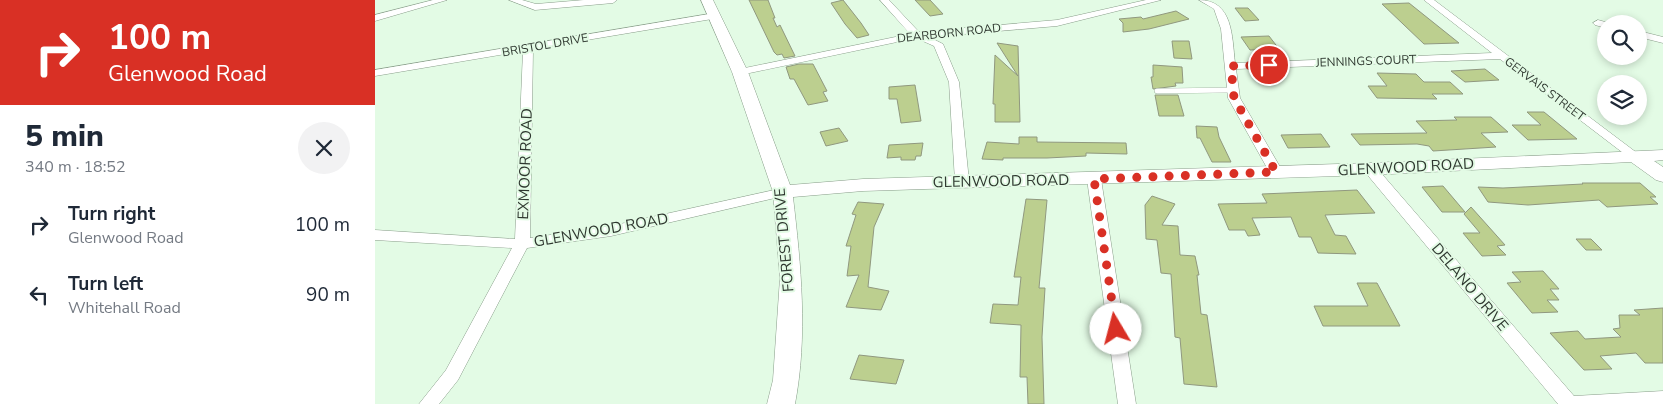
<!DOCTYPE html>
<html lang="en">
<head>
<meta charset="utf-8">
<style>
  :root { --surface:#fff; --page:#f2f2f3; --text:#1f2937; --muted:#747a83 }
  body { margin:0; font-family:"Nunito Sans",sans-serif; background:var(--page); color:var(--text); height:100vh; display:flex; flex-direction:column; font-size:19px; white-space:nowrap }
  * { box-sizing:border-box; margin:0 }
  p { font-size:16px; color:var(--muted) }
  .icon { flex:none; width:28px; height:28px; fill:none; stroke:currentColor; stroke-width:2; stroke-linecap:round; stroke-linejoin:round }
  .map { position:relative; flex:1; overflow:hidden }
  .sheet { display:flex; flex-direction:column; background:var(--surface); width:375px }
  .sheet>* { flex:none }
  .top-card { background:#d93025; color:#fff; overflow:hidden }
  .tools { position:absolute; left:1222px; top:15px; display:grid; gap:10px }
  .tools a { display:grid; place-items:center; width:50px; height:50px; border-radius:50%; background:var(--surface); box-shadow:0 2px 8px #0003; font-size:25px }
  .pin { position:absolute; display:grid; place-items:center; width:42px; height:42px; color:#fff; margin:-21px; border:2px solid #fff; border-radius:50%; box-shadow:0 1px 5px #0007 }
  .me { position:absolute; width:55px; margin:-28px; rotate:352deg; stroke-linejoin:round; filter:drop-shadow(0 0 4px #0008) }
  .turn { display:flex; align-items:center; gap:18px; height:105px; padding:0 25px; font-size:22px }
  .turn .icon { width:65px; height:65px; stroke-width:2.5 }
  .turn b { display:block; font-size:35px; line-height:42px }
  .round { display:grid; place-items:center; flex:none; width:52px; height:52px; border-radius:26px; background:var(--page) }
  .summary { display:flex; align-items:center; justify-content:space-between; height:85px; padding:0 25px }
  h1 { font-size:30px; font-weight:800; line-height:38px }
  ul { padding:0; list-style:none }
  li { display:flex; align-items:center; gap:15px; height:70px; padding:0 25px }
  li div { flex:1 }
  li b { display:block; font-size:19px }
  li em { font-style:normal }
  main { display:flex; flex:1; min-height:0 }
  .map>svg:first-child { display:block }
</style>
</head>
<body>
<main>
<section class="sheet">
<div class="top-card">
<div class="turn"><svg class="icon" aria-label="right" viewBox="0 0 24 24"><path d="M7 20v-9h11M14 6l5 5-5 5"/></svg><div><b>100 m</b>Glenwood Road</div></div>
</div>
<div class="summary"><div><h1>5 min</h1><p>340 m · 18:52</p></div><a class="round"><svg class="icon" aria-label="close" viewBox="0 0 24 24"><path d="M6 6l12 12M18 6L6 18"/></svg></a></div>
<ul>
<li><svg class="icon" aria-label="right" viewBox="0 0 24 24"><path d="M7 20v-9h11M14 6l5 5-5 5"/></svg><div><b>Turn right</b><p>Glenwood Road</p></div><em>100 m</em></li>
<li><svg class="icon" aria-label="left" viewBox="0 0 24 24"><path d="M17 20v-9H6M10 6l-5 5 5 5"/></svg><div><b>Turn left</b><p>Whitehall Road</p></div><em>90 m</em></li>
</ul>
</section>
<div class="map">
<svg width="1288" height="404" viewBox="0 0 1288 404">
  <rect width="100%" height="100%" fill="#e3fbe5"/>
  <!-- building -->
  <g fill="#bccf8f" stroke="#90987f">
    <path d="M374,0H393L400,18H398L402,27L405,25L420,56L409,58L407,54L402,55L399,52Z"/>
    <path d="M468,0L486,23L494,35L482,38L470,24L456,3Z"/>
    <path d="M540,0H555L568,14L555,16Z"/>
    <path d="M1034,3L1084,43L1049,44L1007,4Z"/>
    <path d="M860,8H873L884,20L870,21Z"/>
    <path d="M801,11L814,19L774,29L748,32V23L744,19L766,17L768,19Z"/>
    <path d="M894,36L904,49L875,50L866,37Z"/>
    <path d="M797,41H814L817,59L799,58Z"/>
    <path d="M622,43L643,46L645,122H620V104H618L620,55L643,76Z"/>
    <path d="M424,64H438L452,91L448,92L453,101L433,105L419,79H415L411,67Z"/>
    <path d="M778,65L807,67L808,83H800L801,86L778,89L776,77H778Z"/>
    <path d="M1110,69L1124,80L1090,82L1076,71Z"/>
    <path d="M1002,73L1041,74L1049,82H1075L1088,94H1057L1062,99L1002,98L993,86H1012Z"/>
    <path d="M540,85L546,121L526,123L522,99H514V87Z"/>
    <path d="M780,95H803L809,116H784Z"/>
    <path d="M1152,112H1169L1202,139L1153,140L1137,125H1166Z"/>
    <path d="M1079,117H1116L1133,132L1106,133L1121,147L1058,151L1054,146L1042,144L985,145L976,134L1052,133L1041,121L1082,120Z"/>
    <path d="M821,126L842,127L844,137L856,162H837L825,138H822Z"/>
    <path d="M464,128L473,141L451,146L445,132Z"/>
    <path d="M946,134L955,147L913,148L906,135Z"/>
    <path d="M644,137H662V142L751,143L752,154L711,153V156L672,158H628V160L607,159L612,142L644,144Z"/>
    <path d="M548,143L546,156H541L540,160H526V157L512,158L514,145Z"/>
    <path d="M1207,183H1265L1281,197H1275L1283,204L1232,207L1224,200L1153,205L1113,202L1103,187L1128,188L1208,184Z"/>
    <path d="M1068,186L1090,212H1067L1047,187Z"/>
    <path d="M982,190L1000,213L950,215L960,235L971,236L981,254L943,253L936,237H924L916,217L877,218L885,235L873,236L870,230H854L843,204L892,203L887,194Z"/>
    <path d="M777,196L800,204L787,225L803,226L805,255L820,256L824,275H822L826,314L832,315L842,387L809,384L805,338L800,337L796,274L786,273L782,240L771,239L770,205Z"/>
    <path d="M651,199L672,200L664,288H670L667,337L669,404H653L652,377H645L646,325L615,323L618,304L643,305L646,277H639Z"/>
    <path d="M483,202L509,204L499,227L493,287L514,291L506,310L471,307L484,275L472,276L476,246H471L481,215L477,214Z"/>
    <path d="M1096,207L1130,245L1122,246L1131,255L1107,256L1088,233H1105L1089,214Z"/>
    <path d="M1201,239H1216L1227,250H1211Z"/>
    <path d="M1168,271L1184,289H1175L1184,300H1172L1183,312L1157,313L1132,283L1146,282L1137,272Z"/>
    <path d="M982,283H1002L1025,326H948L939,306H993Z"/>
    <path d="M1288,308V363H1270L1261,353L1225,356L1237,369L1209,370L1175,333L1203,331L1210,339L1246,337L1238,329L1245,328L1244,315H1265L1259,310Z"/>
    <path d="M484,355L529,360L521,384L475,379Z"/>
  </g>
  <g fill="none" stroke-linecap="round" stroke-linejoin="round">
    <defs>
      <path id="lane" d="M782,91L858,90"/>
      <g id="street">
        <path d="M58,0H72L0,21V15Z"/>
        <path d="M134,0H147L161,4L209,0H242L238,3L160,10Z"/>
        <path d="M505,0H514L544,32L682,20L771,0H786L682,26L554,37L568,44L584,82L594,181L587,185L580,181L574,82L559,46L541,38L365,75L360,72L365,69L535,34Z"/>
        <path d="M824,0C858,0 857,36 860,63L1117,53L1049,0H1059L1266,156L1264,159H1256L1125,59L861,69L865,98L908,172L906,175H896L853,98L846,29L839,9Z"/>
        <path d="M340,13L345,16L343,18L158,49L155,238L236,226L408,188L413,189L415,192L413,195L236,236L152,248L83,380L64,404H44L71,370L137,248L0,240V230L140,239L148,51L0,76V70Z"/>
        <path d="M1223,20L1234,23L1235,24H1231V28L1220,25L1218,23Z"/>
        <path d="M1264,31L1288,37V43L1264,37Z"/>
        <path d="M995,165L1000,166L1199,396L1288,391V404H1183L990,172L989,169Z"/>
        <path d="M719,175L726,179L761,404H743L712,179Z"/>
      </g>
      <path id="secondary" d="M326,0H338L373,72L415,185L488,179L995,163L1288,150V160L1279,161L1288,167V182L1281,180L1256,162L995,175L488,191L418,197C426,265 433,336 420,404H392L398,380L405,278L398,192L357,72Z"/>
    </defs>
    <!-- lane casing -->
    <use href="#lane" stroke="#889d89" stroke-width="5.5"/>
    <!-- street casing -->
    <use href="#street" stroke="#889d89" stroke-width="1"/>
    <!-- secondary casing -->
    <use href="#secondary" stroke="#889d89" stroke-width="1"/>
    <!-- lane -->
    <use href="#lane" stroke="#fff" stroke-width="5"/>
    <!-- street -->
    <use href="#street" fill="#fff" fill-rule="evenodd"/>
    <!-- secondary -->
    <use href="#secondary" fill="#fff" fill-rule="evenodd"/>
  </g>
  <g fill="none" stroke-linecap="round" stroke-linejoin="round">
    <!-- route -->
    <path stroke="#d93025" stroke-width="9" stroke-dasharray="0 16.2" d="M741,329L719,179L901,172L859,98L856,66L894,65"/>
  </g>
  <g text-anchor="middle" dominant-baseline="central" stroke-width="4" stroke-linejoin="round" paint-order="stroke">
    <!-- far-street labels -->
    <g font-size="12" fill="#2e372f" stroke="#e3fbe5">
      <text transform="translate(574 33) rotate(-6)">DEARBORN ROAD</text>
      <text transform="translate(170 45) rotate(-10)">BRISTOL DRIVE</text>
      <text transform="translate(991 61) rotate(-2)">JENNINGS COURT</text>
      <text transform="translate(1170 89) rotate(37)">GERVAIS STREET</text>
    </g>
    <!-- street labels -->
    <g font-size="15" fill="#2e372f" stroke="#e3fbe5">
      <text transform="translate(150 164) rotate(-88)">EXMOOR ROAD</text>
      <text transform="translate(1031 167) rotate(-3)">GLENWOOD ROAD</text>
      <text transform="translate(626 181) rotate(-1)">GLENWOOD ROAD</text>
      <text transform="translate(226 230) rotate(-10)">GLENWOOD ROAD</text>
      <text transform="translate(409 240) rotate(-95)">FOREST DRIVE</text>
      <text transform="translate(1095 287) rotate(50)">DELANO DRIVE</text>
    </g>
  </g>
</svg>
<div class="tools">
<a><svg class="icon" aria-label="search" viewBox="0 0 24 24"><circle cx="10" cy="10" r="6"/><path d="M15 15l6 6"/></svg></a>
<a><svg class="icon" aria-label="layers" viewBox="0 0 24 24"><path d="M12 4l9 5-9 5-9-5zM3 14l9 5 9-5"/></svg></a>
</div>
<div class="pin" style="left:894px;top:65px;background:#d93025"><svg class="icon" aria-label="arrive" viewBox="0 0 24 24"><path d="M6 21V4h12l-3 4 3 4H6"/></svg></div>
<svg class="me" style="left:741px;top:329px" viewBox="-20 -20 40 40"><circle r="19" fill="#fff"/><path d="M0-13L10 11 0 6-10 11z" fill="#d93025"/></svg>
</div>
</main>
</body>
</html>
